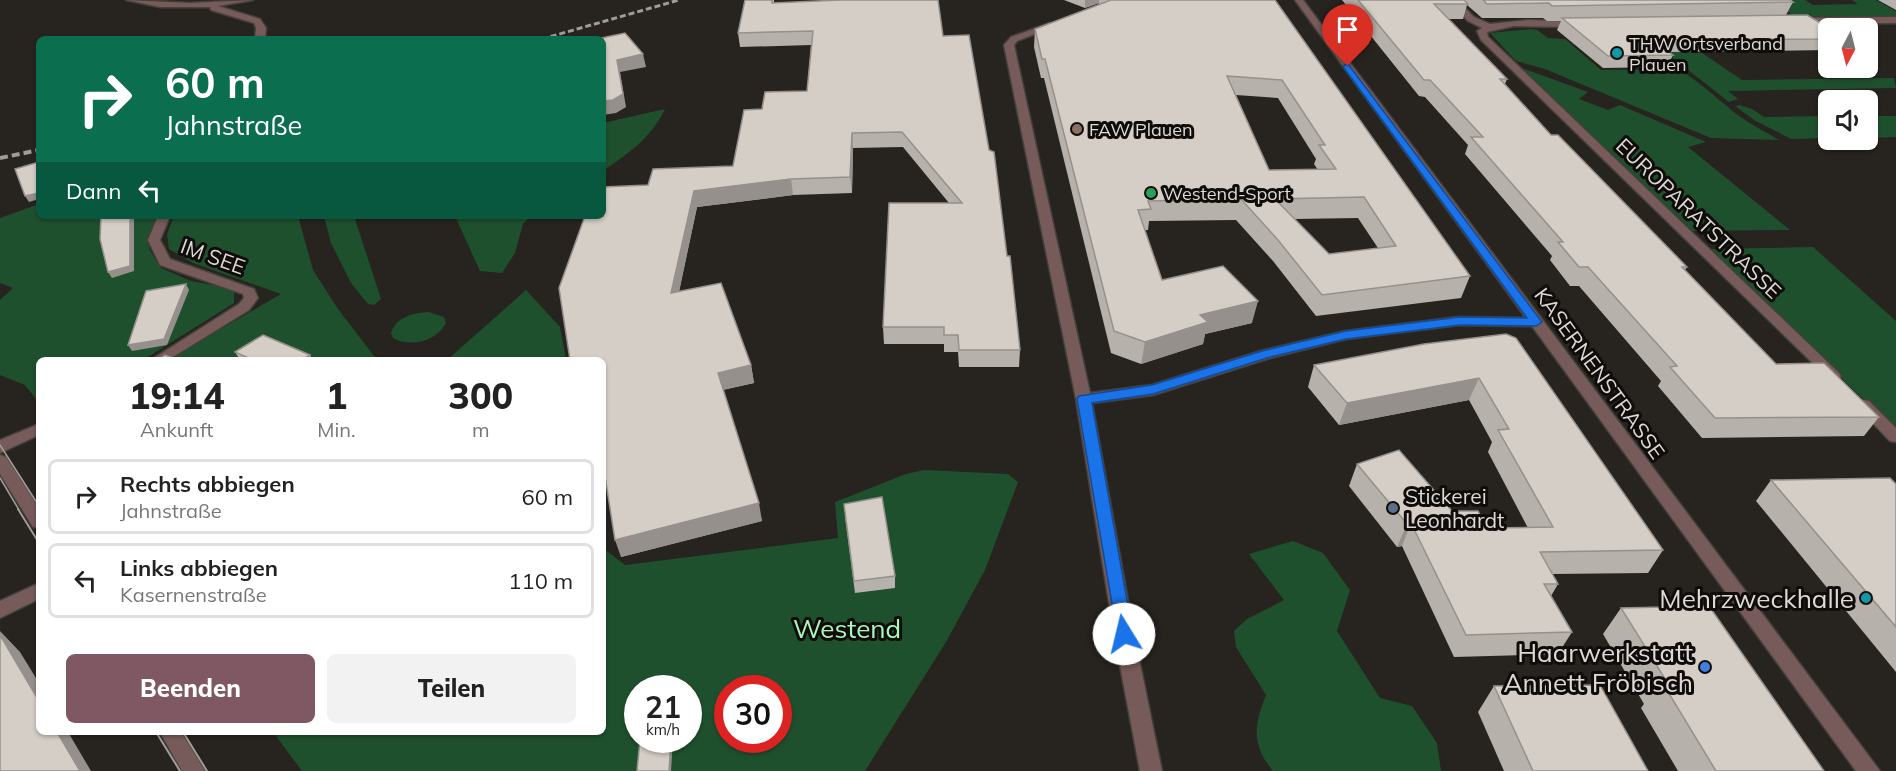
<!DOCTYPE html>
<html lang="de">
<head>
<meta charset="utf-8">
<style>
  :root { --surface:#fff; --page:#f2f2f2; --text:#222; --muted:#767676; --line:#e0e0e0; --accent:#7f5864 }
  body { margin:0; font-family:Mulish,sans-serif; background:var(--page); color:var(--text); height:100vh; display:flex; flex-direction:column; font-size:22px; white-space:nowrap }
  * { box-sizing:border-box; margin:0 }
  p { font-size:20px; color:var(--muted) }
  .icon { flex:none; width:33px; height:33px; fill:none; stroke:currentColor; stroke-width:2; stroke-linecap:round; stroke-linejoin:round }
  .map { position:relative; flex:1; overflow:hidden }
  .details { position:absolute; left:36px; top:357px; width:570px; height:378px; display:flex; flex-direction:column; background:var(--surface); border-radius:9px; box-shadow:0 2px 4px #0004 }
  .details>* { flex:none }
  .guide { position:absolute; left:36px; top:36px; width:570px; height:183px; border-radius:9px; box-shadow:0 2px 4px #0004; background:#0b6e4f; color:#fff; overflow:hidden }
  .needle { width:39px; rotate:187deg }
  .fabs { position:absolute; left:1818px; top:18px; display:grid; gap:12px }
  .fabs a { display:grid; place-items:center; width:60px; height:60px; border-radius:9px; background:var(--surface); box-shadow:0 2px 4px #0004; font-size:30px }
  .speed { position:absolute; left:624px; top:675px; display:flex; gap:12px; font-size:30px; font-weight:700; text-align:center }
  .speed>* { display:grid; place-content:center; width:78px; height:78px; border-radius:50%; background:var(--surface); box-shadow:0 2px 4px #0004; line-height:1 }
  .speed small { font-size:15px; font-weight:400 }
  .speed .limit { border:9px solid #d22; background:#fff; color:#111 }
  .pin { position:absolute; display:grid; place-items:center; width:51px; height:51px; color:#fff; margin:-62px -26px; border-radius:50% 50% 50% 0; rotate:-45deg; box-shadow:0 0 6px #0007 }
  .pin .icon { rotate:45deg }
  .me { position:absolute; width:66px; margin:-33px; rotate:351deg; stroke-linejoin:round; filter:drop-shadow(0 0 4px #0008) }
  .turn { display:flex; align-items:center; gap:21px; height:126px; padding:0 30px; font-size:27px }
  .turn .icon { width:78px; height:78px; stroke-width:2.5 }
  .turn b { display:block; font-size:42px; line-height:51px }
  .then { display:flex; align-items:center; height:57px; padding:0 30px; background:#0003; gap:12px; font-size:22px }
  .eta { display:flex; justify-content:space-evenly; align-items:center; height:102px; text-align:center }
  .eta b { font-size:36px; font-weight:800; line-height:42px }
  .action { display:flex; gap:12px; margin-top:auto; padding:12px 30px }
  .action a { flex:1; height:69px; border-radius:9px; background:var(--accent); color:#fff; font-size:24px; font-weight:800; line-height:69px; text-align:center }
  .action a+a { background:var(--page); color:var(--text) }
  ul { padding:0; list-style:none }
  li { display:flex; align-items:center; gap:18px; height:75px; margin:0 12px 9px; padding:0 18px; border:3px solid var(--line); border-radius:9px }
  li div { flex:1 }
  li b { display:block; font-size:22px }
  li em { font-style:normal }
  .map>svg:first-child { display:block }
</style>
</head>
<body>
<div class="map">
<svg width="1896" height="771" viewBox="0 0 1896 771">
  <rect width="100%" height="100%" fill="#27231e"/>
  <!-- green -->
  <g fill="#1f502e" fill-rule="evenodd">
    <path d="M1780,0H1805L1813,5L1858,4L1852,0H1876L1896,11V16L1796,17L1780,7Z"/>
    <path d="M1658,27L1692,53H1702L1742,80L1894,78L1896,88L1728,91L1738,99L1729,102L1640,32Z"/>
    <path d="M1531,29L1537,30L1548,38L1565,39L1601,70L1669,69L1664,64C1682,65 1722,103 1739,116C1752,125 1766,132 1779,140L1711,138L1545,69L1516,61L1490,33Z"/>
    <path d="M1522,68L1588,92L1579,99L1608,110L1620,105L1706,142L1688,147L1790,230L1692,231Z"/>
    <path d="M1739,105L1752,109L1764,117L1828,116V138L1791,139L1754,120L1735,106Z"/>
    <path d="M665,109C651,138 629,153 603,171V123Z"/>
    <path d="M1868,116H1896V137L1868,138Z"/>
    <path d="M39,204V216H160L154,226L149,249L161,268L191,281L234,289V303L143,360H39V403L25,385L0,375V300L13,288L0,283V218Z"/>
    <path d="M174,216H298L313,270L338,309L377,360H168L281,294L193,263L169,249L167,234Z"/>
    <path d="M324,216H354L381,299L374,305L368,304L351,283L331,243Z"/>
    <path d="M455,216H531L523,224L515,253L502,273L480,271Z"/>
    <path d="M1813,247L1896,321V431L1708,249Z"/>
    <path d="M526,290L560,327L566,360H447Z"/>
    <path d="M428,312L444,317L446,323C437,341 410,348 393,338L391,333C396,317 413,313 428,312Z"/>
    <path d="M924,470L1008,474L1018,482L985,570L946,642L865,771H302L273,732H603V548L625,565L838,538L835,502L906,474ZM638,688H688V740H638ZM728,688H778V740H728Z"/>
    <path d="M1293,541L1323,553L1350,590L1337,631L1380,698L1412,706L1437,743L1441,771H1273C1251,744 1254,726 1266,695L1236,647L1234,631L1247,619L1284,600L1249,554Z"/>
  </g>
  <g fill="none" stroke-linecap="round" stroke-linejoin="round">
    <defs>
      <g id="service">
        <path d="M1448,0H1457L1474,17L1490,24L1528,20L1581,22V26L1578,27L1514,26L1487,32L1488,37L1839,373L1841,376L1839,379H1829L1481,40L1477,31L1482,28L1468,21Z"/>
        <path d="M1896,17V23L1797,24L1792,21L1797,18Z"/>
        <path d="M1864,400L1869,401L1896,428V442L1890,441L1859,409L1856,405L1859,401Z"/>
      </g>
      <g id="minor">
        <path d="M126,0L190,3L253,0L218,6L260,19L266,28L265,39H255L256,28L254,23L211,10L210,7H160Z"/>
        <path d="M1295,0H1303L1880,771H1856L1532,326L1459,325L1346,339L1270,358L1153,395L1092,403L1134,634L1162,771H1140L1114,634L1076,399L1004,45L1011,37L1050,23L1058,25L1017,41L1014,45L1090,393L1152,385L1261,351L1346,331L1459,317L1526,318Z"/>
        <path d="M158,216H170L160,240L170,259L254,289L258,298L249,310L168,360H151L239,304L244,298L243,294L160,265L148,240Z"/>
        <path d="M39,424V435L0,453V440Z"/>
        <path d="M39,583V599L0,618V601Z"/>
      </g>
      <g id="tertiary">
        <path d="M0,455L6,457L39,508V528L33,527L0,474Z"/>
        <path d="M160,732H181L205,771H182Z"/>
      </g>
    </defs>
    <!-- service casing -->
    <use href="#service" stroke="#44403b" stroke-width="3"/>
    <!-- minor casing -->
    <use href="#minor" stroke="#44403b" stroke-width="3"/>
    <!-- tertiary casing -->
    <use href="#tertiary" stroke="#44403b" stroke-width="3"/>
    <!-- service -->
    <use href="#service" fill="#775b5a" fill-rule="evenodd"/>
    <!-- minor -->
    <use href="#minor" fill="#775b5a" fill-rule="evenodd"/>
    <!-- tertiary -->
    <use href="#tertiary" fill="#775b5a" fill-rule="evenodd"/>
    <!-- tram-far1 -->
    <g stroke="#a09d99" stroke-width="1.5">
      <path d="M0,445L39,506"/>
      <path d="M0,478L19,510"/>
    </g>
    <!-- tram -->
    <g stroke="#a09d99" stroke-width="2">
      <path d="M18,509L39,543"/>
      <path d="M156,732L180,771"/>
      <path d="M183,732L207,771"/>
    </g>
    <!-- rail-far1 -->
    <path stroke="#a09d99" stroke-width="3" stroke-dasharray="6 3" stroke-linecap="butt" d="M542,39L679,0"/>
    <!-- rail -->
    <path stroke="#a09d99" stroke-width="4" stroke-dasharray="8 4" stroke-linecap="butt" d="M0,158L39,150"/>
  </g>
  <!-- wall -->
  <g fill="#b7b1ab" fill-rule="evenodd">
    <path d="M745,0H774V3L943,36L1007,256L1020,350L1019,367H959L958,352H944V344H884L883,327L949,203L903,147L853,148L852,193L793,195L697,207L679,292L751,365L754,383L723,390L762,521L621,557L648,185L733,166L762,109L807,91L811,45L740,47L738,33Z"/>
    <path d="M1064,0H1275L1470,276L1461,298L1316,316L1273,261L1236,220L1149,221L1148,230H1145L1162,280L1252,323L1205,334L1203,344L1141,364L1111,353L1044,78H1041L1034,47L1035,29L1098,5L1099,3L1085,8ZM1236,95L1278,98L1316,159L1314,164L1318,170H1269ZM1358,218L1378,248L1329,254L1294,219Z"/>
    <path d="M1342,0H1792V1L1793,2L1786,15L1828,28V50L1668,52L1673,55L1667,67L1603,68L1557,30L1561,21H1547L1543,18H1482L1467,5L1463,19H1448L1507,79L1505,84L1551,135L1687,267L1685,270L1776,364L1879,417L1864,436L1702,438L1658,386L1661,381L1579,286H1570L1550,260L1552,256L1465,154L1468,145L1425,97L1419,96Z"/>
    <path d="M1878,0H1896V10Z"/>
    <path d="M1506,334L1663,550L1648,573L1552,574L1558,584L1551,596L1572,632L1558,654L1454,657L1402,546L1397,547L1349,486L1357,464L1487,528H1528L1488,452L1492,442L1469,400L1339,425L1308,387L1314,365Z"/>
    <path d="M235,352L310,355L312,360H243L239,358Z"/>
    <path d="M1771,480L1896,484V672L1756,501Z"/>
    <path d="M845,516L895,576V588L855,593Z"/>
    <path d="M1621,608L1824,771H1678L1641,708L1644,704L1603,634Z"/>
    <path d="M1494,686L1648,771H1504L1478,712Z"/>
  </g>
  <!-- shaded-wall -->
  <g fill="#95908b">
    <path d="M1085,0H1099V3L1085,8Z"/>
    <path d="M643,54L646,67L620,72L626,107L616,113L603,115V101L617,60Z"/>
    <path d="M852,133L853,148L852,193L850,177Z"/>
    <path d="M791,179L793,195L697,207L675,310L671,293L694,191Z"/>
    <path d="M39,193V199L29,202L25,196Z"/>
    <path d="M57,216H72L59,219Z"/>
    <path d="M130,216H134V271L112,278L108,272Z"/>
    <path d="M186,284L189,290L167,345L132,351L128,345Z"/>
    <path d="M1258,301L1252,323L1205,334L1203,344L1141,364L1145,342L1200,315Z"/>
    <path d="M310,355L312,360H302Z"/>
    <path d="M751,365L754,383L721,390L718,373Z"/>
    <path d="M1479,378L1469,400L1339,425L1347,403Z"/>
    <path d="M759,503L762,521L621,557L615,540Z"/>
    <path d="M1411,523L1402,546L1397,547L1407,524Z"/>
    <path d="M0,631L20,652L39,683V701L0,635Z"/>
    <path d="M57,732H68L91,771H80Z"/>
    <path d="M671,740H673L671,771H669Z"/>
  </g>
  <!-- building -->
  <g fill="#d5cec7" stroke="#95908b" stroke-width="1.5" fill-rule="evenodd">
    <path d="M745,0H772V3L841,0H938L943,36L969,35L989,150L994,152L1007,256H1010L1020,350H959L958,335H944V327H883L889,203H962L902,132L852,133L850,177L791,179L694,191L671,293L721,283L751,365L718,373L759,503L615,540L603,464V360H570L559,288L585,216H603V187L648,185L653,169L733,166L744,110L762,109L765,92L807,91L813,31L738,33Z"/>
    <path d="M1110,0H1275L1470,276L1322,295L1278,240L1241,199L1148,201L1151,209L1138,210L1162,280L1223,266L1258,301L1200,315L1208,322L1145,342L1114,331L1045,59H1042L1035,29L1111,0ZM1227,76L1282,80L1325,145H1319L1336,169L1269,170ZM1364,197L1396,246L1329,254L1275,199Z"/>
    <path d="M1358,0H1464L1468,4H1434L1507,79H1500L1551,135H1558L1687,267H1682L1776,364L1824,363L1879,417L1715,418L1670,367L1677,366L1588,267H1579L1558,242H1563L1471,137H1483L1430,80H1424Z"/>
    <path d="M1483,0H1790L1793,2L1552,6L1549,3L1487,4Z"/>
    <path d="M1807,15L1829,28L1828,39L1653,40L1673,55L1608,56L1562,18Z"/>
    <path d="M625,33L643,54L617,60L623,94L613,100L603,101V39H597Z"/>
    <path d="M39,162V193L25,196L15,169Z"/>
    <path d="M101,216H130V266L108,272L100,239Z"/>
    <path d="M186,284L164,339L128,345L146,291Z"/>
    <path d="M1506,334L1516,338L1663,550L1540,552L1558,584H1544L1572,632L1466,635L1411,523L1407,524L1357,464L1399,450L1452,511H1478L1487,528L1553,527L1498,430L1509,429L1479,378L1347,403L1314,365L1424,344Z"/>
    <path d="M263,335L310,355L302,360H253L235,352Z"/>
    <path d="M165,355L178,360H158Z"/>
    <path d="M1890,478L1896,484V627L1771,480Z"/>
    <path d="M882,497L895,576L854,581L844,504Z"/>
    <path d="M1709,606L1824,771H1716L1662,682H1667L1621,608Z"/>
    <path d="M0,635L39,701V732H57L80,771H0Z"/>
    <path d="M1600,685L1648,771H1533L1494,686Z"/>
    <path d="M640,740H671L669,771H637Z"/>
  </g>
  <!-- route -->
  <path fill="#1a73e8" stroke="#114b97" stroke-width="1.5" d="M1348,64L1542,322L1536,326L1460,325L1346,339L1270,357L1153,394L1092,403L1133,634L1130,639L1124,641L1118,639L1077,399L1079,396L1152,385L1262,351L1346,331L1460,317L1527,318L1344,68L1343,66Z"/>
  <!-- markers -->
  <g fill="#0f9aa8" stroke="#0f0c0a" stroke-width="2">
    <circle cx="1617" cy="53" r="6"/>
    <circle cx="1866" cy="598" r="6"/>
  </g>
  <circle fill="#8d6e63" stroke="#0f0c0a" stroke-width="2" cx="1077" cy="129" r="6"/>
  <circle fill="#2e9e5b" stroke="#0f0c0a" stroke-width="2" cx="1151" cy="193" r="6"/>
  <circle fill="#5c6f8a" stroke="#0f0c0a" stroke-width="2" cx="1393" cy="508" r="6"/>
  <circle fill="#3f7fe0" stroke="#0f0c0a" stroke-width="2" cx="1705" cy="667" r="6"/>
  <g text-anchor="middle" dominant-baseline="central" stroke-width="6" stroke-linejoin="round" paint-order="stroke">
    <!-- far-poi labels -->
    <g font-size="18" fill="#dcd9d6" stroke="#0f0c0a" text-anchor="start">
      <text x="1629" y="43">THW Ortsverband<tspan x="1629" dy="21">Plauen</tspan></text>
      <text x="1089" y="129">FAW Plauen</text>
      <text x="1163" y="193">Westend-Sport</text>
    </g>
    <!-- street labels -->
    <g font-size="21" fill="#dcd9d6" stroke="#0f0c0a">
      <text transform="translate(1699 218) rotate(44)">EUROPARATSTRASSE</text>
      <text transform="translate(213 256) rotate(20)">IM SEE</text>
      <text transform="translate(1600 373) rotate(54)">KASERNENSTRASSE</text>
    </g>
    <!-- poi labels -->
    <g font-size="21" fill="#dcd9d6" stroke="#0f0c0a" text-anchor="start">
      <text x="1405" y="496">Stickerei<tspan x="1405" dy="24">Leonhardt</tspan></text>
    </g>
    <!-- near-poi labels -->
    <g font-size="26" fill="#dcd9d6" stroke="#0f0c0a" text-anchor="end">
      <text x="1854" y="598">Mehrzweckhalle</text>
      <text x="1693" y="652">Haarwerkstatt<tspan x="1693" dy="30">Annett Fröbisch</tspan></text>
    </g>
    <!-- near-park labels -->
    <g font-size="26" fill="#a9f7bb" stroke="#0f0c0a">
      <text x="847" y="628">Westend</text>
    </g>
  </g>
</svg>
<div class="fabs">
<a><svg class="needle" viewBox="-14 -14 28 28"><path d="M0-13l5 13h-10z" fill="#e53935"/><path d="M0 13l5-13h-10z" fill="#767676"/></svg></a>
<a><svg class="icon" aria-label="sound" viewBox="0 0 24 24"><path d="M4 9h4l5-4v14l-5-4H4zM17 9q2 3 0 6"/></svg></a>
</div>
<div class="speed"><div>21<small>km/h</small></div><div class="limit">30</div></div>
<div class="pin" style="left:1348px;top:66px;background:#d93025"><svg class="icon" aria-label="arrive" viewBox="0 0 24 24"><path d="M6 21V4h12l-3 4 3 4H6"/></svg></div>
<svg class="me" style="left:1124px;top:634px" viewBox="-20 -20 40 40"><circle r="19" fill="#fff"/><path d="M0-13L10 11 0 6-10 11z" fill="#1a73e8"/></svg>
<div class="guide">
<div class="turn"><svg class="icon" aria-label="right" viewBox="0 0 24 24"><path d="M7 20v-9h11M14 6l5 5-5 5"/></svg><div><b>60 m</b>Jahnstraße</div></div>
<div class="then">Dann<svg class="icon" aria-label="left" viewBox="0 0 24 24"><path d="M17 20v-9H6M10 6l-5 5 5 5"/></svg></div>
</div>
<section class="details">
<div class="eta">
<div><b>19:14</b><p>Ankunft</p></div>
<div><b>1</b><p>Min.</p></div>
<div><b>300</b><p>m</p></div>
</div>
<ul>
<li><svg class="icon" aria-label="right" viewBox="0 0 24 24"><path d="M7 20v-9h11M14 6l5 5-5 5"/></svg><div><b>Rechts abbiegen</b><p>Jahnstraße</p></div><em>60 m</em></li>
<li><svg class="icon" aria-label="left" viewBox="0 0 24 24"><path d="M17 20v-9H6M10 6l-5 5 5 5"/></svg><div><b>Links abbiegen</b><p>Kasernenstraße</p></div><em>110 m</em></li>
</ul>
<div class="action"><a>Beenden</a><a>Teilen</a></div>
</section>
</div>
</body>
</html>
